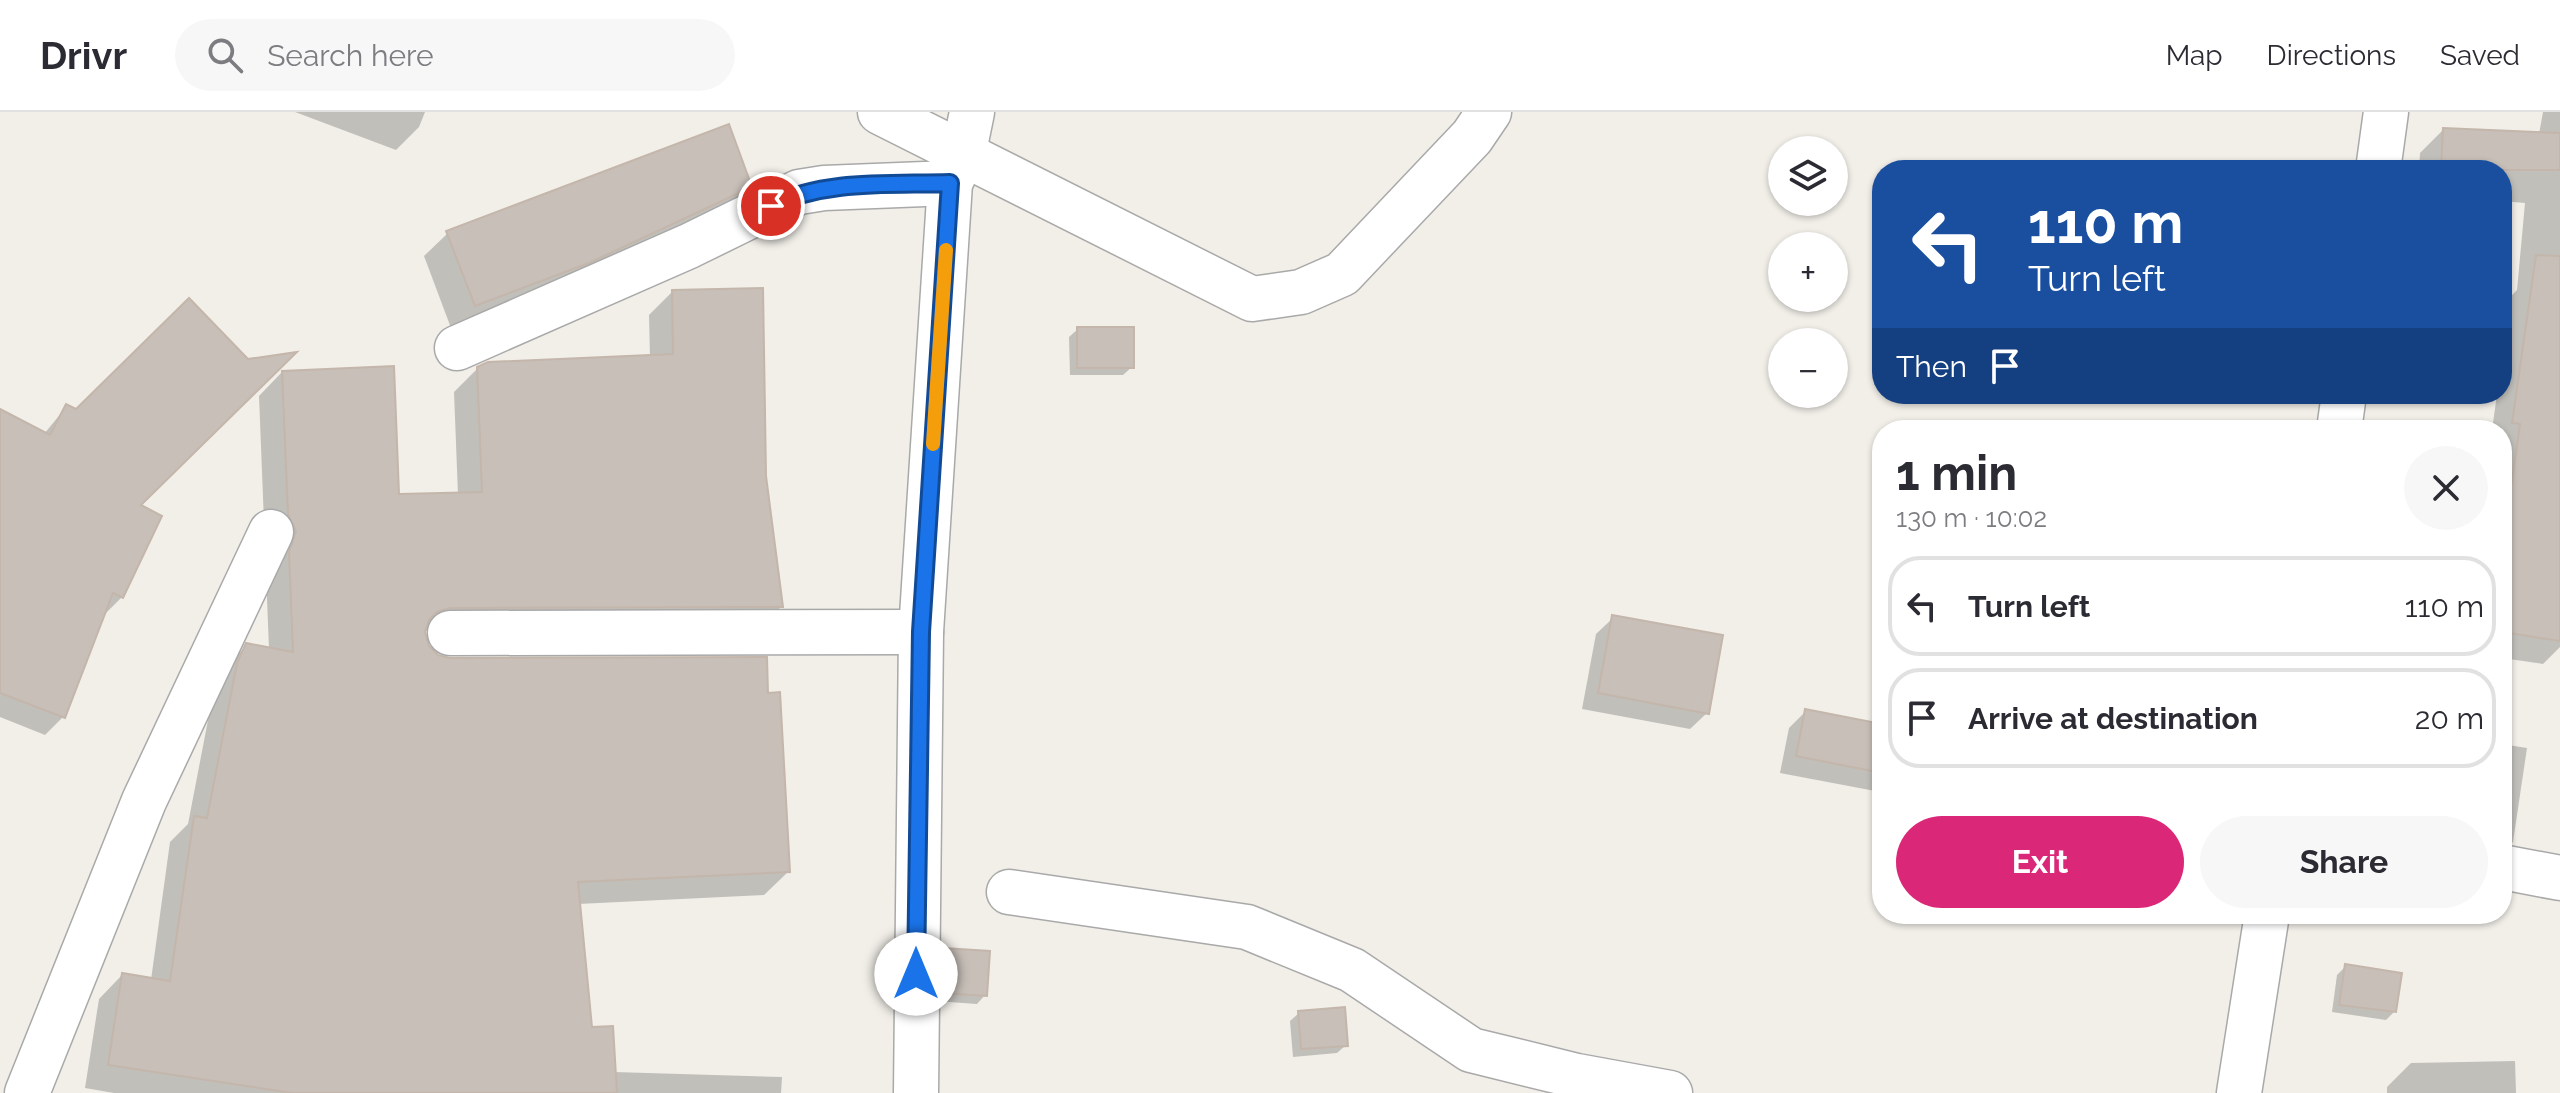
<!DOCTYPE html>
<html lang="en">
<head>
<meta charset="utf-8">
<style>
  :root { --surface:#fff; --page:#f7f7f7; --text:#2b2b33; --muted:#7c7c81; --line:#e1e1e2; --accent:#db2777 }
  body { margin:0; font-family:Raleway,sans-serif; background:var(--page); color:var(--text); height:100vh; display:flex; flex-direction:column; font-size:30px; white-space:nowrap }
  * { box-sizing:border-box; margin:0 }
  p { font-size:26px; color:var(--muted) }
  .icon { flex:none; width:44px; height:44px; fill:none; stroke:currentColor; stroke-width:2; stroke-linecap:round; stroke-linejoin:round }
  .map { position:relative; flex:1; overflow:hidden }
  .side { position:absolute; left:1872px; top:308px; width:640px; height:504px; display:flex; flex-direction:column; background:var(--surface); border-radius:32px; box-shadow:0 2px 6px #0004 }
  .side>* { flex:none }
  .guide { position:absolute; left:1872px; top:48px; width:640px; height:244px; border-radius:32px; box-shadow:0 2px 6px #0004; background:#1a4fa0; color:#fff; overflow:hidden }
  .fabs { position:absolute; left:1768px; top:24px; display:grid; gap:16px }
  .fabs a { display:grid; place-items:center; width:80px; height:80px; border-radius:50%; background:var(--surface); box-shadow:0 2px 6px #0004; font-size:40px }
  .pin { position:absolute; display:grid; place-items:center; width:68px; height:68px; color:#fff; margin:-34px; border:4px solid #fff; border-radius:50%; box-shadow:0 2px 8px #0007 }
  .me { position:absolute; width:88px; margin:-44px; rotate:0deg; stroke-linejoin:round; filter:drop-shadow(0 0 6px #0008) }
  .turn { display:flex; align-items:center; gap:28px; height:168px; padding:0 24px; font-size:36px }
  .turn .icon { width:104px; height:104px; stroke-width:2.5 }
  .turn b { display:block; font-size:56px; line-height:68px }
  .then { display:flex; align-items:center; height:76px; padding:0 24px; background:#0003; gap:16px; font-size:30px }
  .round { display:grid; place-items:center; flex:none; width:84px; height:84px; border-radius:42px; background:var(--page) }
  .headline { display:flex; align-items:center; justify-content:space-between; height:136px; padding:0 24px }
  h1 { font-size:48px; font-weight:700; line-height:60px }
  .primary-button { display:flex; gap:16px; margin-top:auto; padding:16px 24px }
  .primary-button a { flex:1; height:92px; border-radius:48px; background:var(--accent); color:#fff; font-size:32px; font-weight:700; line-height:92px; text-align:center }
  .primary-button a+a { background:var(--page); color:var(--text) }
  ul { padding:0; list-style:none }
  li { display:flex; align-items:center; gap:24px; height:100px; margin:0 16px 12px; padding:0 8px; border:4px solid var(--line); border-radius:32px }
  li div { flex:1 }
  li b { display:block; font-size:30px }
  li em { font-style:normal }
  header { display:flex; align-items:center; gap:48px; box-sizing:border-box; height:112px; padding:0 40px; background:var(--surface); border-bottom:2px solid var(--line) }
  header strong { font-size:38px }
  nav { display:flex; gap:44px; margin-inline-start:auto; font-size:28px }
  .search { width:560px; height:72px; background:var(--page); display:flex; align-items:center; gap:20px; box-sizing:border-box; padding:0 28px; border-radius:44px; color:var(--muted); font-size:30px }
  .map>svg:first-child { display:block }
</style>
</head>
<body>
<header>
<strong>Drivr</strong>
<div class="search"><svg class="icon" aria-label="search" viewBox="0 0 24 24"><circle cx="10" cy="10" r="6"/><path d="M15 15l6 6"/></svg>Search here</div>
<nav><a>Map</a><a>Directions</a><a>Saved</a></nav>
</header>
<div class="map">
<svg width="2560" height="981" viewBox="0 0 2560 981">
  <rect width="100%" height="100%" fill="#f2efe9"/>
  <!-- shadow -->
  <g fill="#0003">
    <path d="M295,0H425L419,15L396,38Z"/>
    <path d="M2543,0H2560V535L2543,552L2502,546V318H2492L2497,282H2502V247L2511,184L2517,178L2525,91L2502,89V58H2419L2420,41L2443,18L2539,22Z"/>
    <path d="M750,74L726,98L451,216L424,144L448,121Z"/>
    <path d="M672,180L764,364L781,495L757,518L424,519L426,534L436,544L450,548L766,583L788,760L764,783L578,792L590,917L614,960L782,965L781,981H114L85,976L99,887L122,863L151,868L170,730L188,712L214,577L223,557L247,533L269,537L259,284L282,260L397,384L458,383L454,280L478,256L650,245L649,203Z"/>
    <path d="M1078,217L1132,255L1123,263H1070L1069,225Z"/>
    <path d="M67,294L138,394L122,485L104,503L63,605L45,623L0,605V300L44,322Z"/>
    <path d="M1613,506L1707,601L1690,617L1582,597L1596,522Z"/>
    <path d="M1806,599L1882,614V672L1875,679L1780,661L1789,616Z"/>
    <path d="M2502,632L2527,636L2513,730L2502,741Z"/>
    <path d="M943,838L985,883L977,892L935,889V847Z"/>
    <path d="M2346,854L2395,899L2386,908L2332,900L2337,863Z"/>
    <path d="M1299,901L1346,933L1337,941L1293,945L1290,909Z"/>
    <path d="M2515,949L2516,981H2387V975L2411,951Z"/>
  </g>
  <!-- building -->
  <g fill="#c7bfb8" stroke="#c4b6ab" stroke-width="2">
    <path d="M729,12L752,75L589,151L475,194L446,119Z"/>
    <path d="M2443,16L2560,21V58H2441Z"/>
    <path d="M2536,143L2560,144V529L2502,520V439L2520,312L2512,311Z"/>
    <path d="M763,176L766,364L783,495L450,496L437,500L429,508L425,520L429,534L438,543L450,546L767,545L768,581L780,580L790,760L578,770L592,915L613,914L617,981H292L108,953L122,861L170,869L194,704L207,706L237,551L246,531L293,540L289,440L296,419L288,402L282,259L394,254L399,382L482,380L477,255L488,250L673,242L672,178Z"/>
    <path d="M189,186L248,247L297,240L141,393L162,404L123,486L113,481L65,606L0,581V297L50,323L66,292L76,297Z"/>
    <rect x="1077" y="215" width="57" height="41"/>
    <path d="M1612,503L1723,523L1709,602L1598,581Z"/>
    <path d="M1805,597L1882,612V661L1796,644Z"/>
    <path d="M943,836L990,839L987,884L942,881Z"/>
    <path d="M2345,852L2402,861L2396,900L2339,893Z"/>
    <path d="M1345,895L1348,934L1301,937L1298,899Z"/>
  </g>
  <g fill="none" stroke-linecap="round" stroke-linejoin="round">
    <defs>
      <g id="minor">
        <path d="M880,0L1252,187L1301,180L1342,162L1472,25L1489,0"/>
        <path d="M2378,58L2386,0"/>
        <path d="M457,236L689,134L799,80L824,76L950,71"/>
        <path d="M2339,318L2344,282"/>
        <path d="M450,521L921,520"/>
        <path d="M2502,755L2560,766"/>
        <path d="M1009,780L1247,815L1352,858L1471,938L1577,964L1670,981"/>
        <path d="M27,981L144,689L271,420"/>
        <path d="M916,981L921,520L950,71L963,44L972,0"/>
        <path d="M2239,981L2267,802"/>
      </g>
    </defs>
    <!-- minor casing -->
    <use href="#minor" stroke="#a9a9a9" stroke-width="47"/>
    <!-- minor -->
    <use href="#minor" stroke="#fff" stroke-width="44"/>
  </g>
  <g fill="none" stroke-linecap="round" stroke-linejoin="round">
    <defs>
      <path id="route" d="M771,94C826,67 890,73 950,71L921,520L916,862"/>
    </defs>
    <!-- route casing -->
    <use href="#route" stroke="#114b97" stroke-width="20"/>
    <!-- route -->
    <use href="#route" stroke="#1a73e8" stroke-width="14"/>
    <!-- slow -->
    <path stroke="#f59e0b" stroke-width="14" d="M933,332L946,138"/>
  </g>
</svg>
<div class="fabs">
<a><svg class="icon" aria-label="layers" viewBox="0 0 24 24"><path d="M12 4l9 5-9 5-9-5zM3 14l9 5 9-5"/></svg></a>
<a>+</a>
<a>−</a>
</div>
<div class="pin" style="left:771px;top:94px;background:#d93025"><svg class="icon" aria-label="arrive" viewBox="0 0 24 24"><path d="M6 21V4h12l-3 4 3 4H6"/></svg></div>
<svg class="me" style="left:916px;top:862px" viewBox="-20 -20 40 40"><circle r="19" fill="#fff"/><path d="M0-13L10 11 0 6-10 11z" fill="#1a73e8"/></svg>
<div class="guide">
<div class="turn"><svg class="icon" aria-label="left" viewBox="0 0 24 24"><path d="M17 20v-9H6M10 6l-5 5 5 5"/></svg><div><b>110 m</b>Turn left</div></div>
<div class="then">Then<svg class="icon" aria-label="arrive" viewBox="0 0 24 24"><path d="M6 21V4h12l-3 4 3 4H6"/></svg></div>
</div>
<section class="side">
<div class="headline"><div><h1>1 min</h1><p>130 m · 10:02</p></div><a class="round"><svg class="icon" aria-label="close" viewBox="0 0 24 24"><path d="M6 6l12 12M18 6L6 18"/></svg></a></div>
<ul>
<li><svg class="icon" aria-label="left" viewBox="0 0 24 24"><path d="M17 20v-9H6M10 6l-5 5 5 5"/></svg><div><b>Turn left</b></div><em>110 m</em></li>
<li><svg class="icon" aria-label="arrive" viewBox="0 0 24 24"><path d="M6 21V4h12l-3 4 3 4H6"/></svg><div><b>Arrive at destination</b></div><em>20 m</em></li>
</ul>
<div class="primary-button"><a>Exit</a><a>Share</a></div>
</section>
</div>
</body>
</html>
